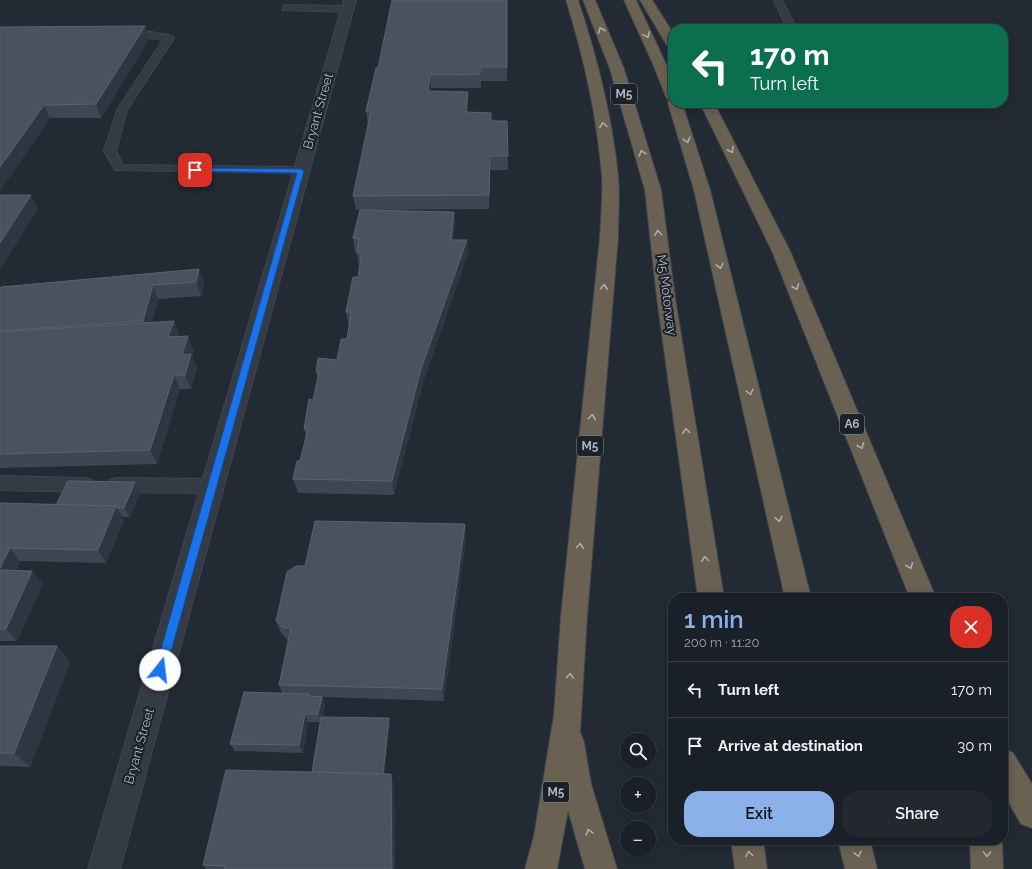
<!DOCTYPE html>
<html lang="en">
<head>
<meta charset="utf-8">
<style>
  :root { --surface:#1a2027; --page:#23282f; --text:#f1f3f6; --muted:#9fa3a7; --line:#383e44; --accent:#8bb1ea }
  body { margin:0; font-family:Raleway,sans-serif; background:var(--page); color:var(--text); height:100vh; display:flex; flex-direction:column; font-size:15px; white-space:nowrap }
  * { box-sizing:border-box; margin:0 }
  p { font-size:13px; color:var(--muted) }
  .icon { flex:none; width:22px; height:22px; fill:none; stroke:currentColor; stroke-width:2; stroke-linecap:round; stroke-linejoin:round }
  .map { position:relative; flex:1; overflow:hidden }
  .details { position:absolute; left:668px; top:593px; width:340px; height:252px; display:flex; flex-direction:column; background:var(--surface); border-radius:16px; box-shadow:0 2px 10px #0003,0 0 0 1px var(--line) }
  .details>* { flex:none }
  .hud { position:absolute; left:668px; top:24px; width:340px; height:84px; border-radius:16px; box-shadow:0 2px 10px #0003,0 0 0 1px var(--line); background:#0b6e4f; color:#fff; overflow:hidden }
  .fabs { position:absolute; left:620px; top:733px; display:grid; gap:8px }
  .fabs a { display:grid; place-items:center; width:36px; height:36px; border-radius:50%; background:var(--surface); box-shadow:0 2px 10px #0003,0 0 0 1px var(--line); font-size:20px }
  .pin { position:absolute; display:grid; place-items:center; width:34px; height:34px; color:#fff; margin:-17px; border-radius:8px; box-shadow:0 2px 6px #0006 }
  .me { position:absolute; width:44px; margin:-22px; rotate:16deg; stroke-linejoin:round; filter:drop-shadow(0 0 3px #0008) }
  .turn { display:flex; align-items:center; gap:14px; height:84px; padding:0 16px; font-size:18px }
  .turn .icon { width:52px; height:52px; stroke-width:2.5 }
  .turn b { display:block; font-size:28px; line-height:34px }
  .round { display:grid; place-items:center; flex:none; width:42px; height:42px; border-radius:16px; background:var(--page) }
  .headline { display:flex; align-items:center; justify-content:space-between; height:68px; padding:0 16px }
  h1 { font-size:24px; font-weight:600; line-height:30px; color:var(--accent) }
  .cta { display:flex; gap:8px; margin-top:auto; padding:8px 16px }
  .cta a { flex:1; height:46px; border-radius:16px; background:var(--accent); color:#111; font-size:16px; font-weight:600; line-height:46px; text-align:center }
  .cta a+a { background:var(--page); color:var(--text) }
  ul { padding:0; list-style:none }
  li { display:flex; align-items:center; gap:12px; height:56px; padding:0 16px; border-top:1px solid var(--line) }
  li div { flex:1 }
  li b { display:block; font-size:15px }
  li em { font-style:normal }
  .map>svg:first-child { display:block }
</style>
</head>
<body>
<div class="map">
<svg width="1032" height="869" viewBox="0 0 1032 869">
  <rect width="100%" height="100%" fill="#222a34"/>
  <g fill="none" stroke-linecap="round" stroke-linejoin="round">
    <defs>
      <g id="service">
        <path d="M774,0H782L797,29H787Z"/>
        <path d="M286,5L347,6L352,9L347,12L283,10V6Z"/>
        <path d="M126,28L169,35L174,38L127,110L116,151L123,165L301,167L307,171L305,173L115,170L104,151L117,110L163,40L123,33V29Z"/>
        <path d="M0,476L86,478L92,480L94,485L92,490L86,492L0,490Z"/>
        <path d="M116,478L212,479L218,481L220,486L218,491L212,493L116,492L110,490L108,485L110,480Z"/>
      </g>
      <path id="minor" d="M344,0H356L120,869H88Z"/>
      <g id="motorway">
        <path d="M566,0H578C597,57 612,116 618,176C620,196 618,217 618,237L587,616L580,732L584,742L591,784L617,869H585L568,810L557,869H525L534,836L554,715L561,616L600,237C601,217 603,196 602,176C597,117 584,57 566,0Z"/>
        <path d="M583,0H595L624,69L661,190L675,298L724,598H698L657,298L645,190L610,69Z"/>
        <path d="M624,0H636L673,79V103H682L710,190L811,598H785L694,190L668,103L669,100L666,97L653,64Z"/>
        <path d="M640,0H652L673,33V48L668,47Z"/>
        <path d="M700,103H714L790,251L936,598H910L772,251Z"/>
        <path d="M1003,748L1013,753L1032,784V828L1021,824L1003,792Z"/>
        <path d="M731,840H763L767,869H735Z"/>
        <path d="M838,840H870L877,869H845Z"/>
        <path d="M970,840H1002L1003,869H971Z"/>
      </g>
    </defs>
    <!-- service casing -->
    <use href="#service" stroke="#3e454e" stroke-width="2"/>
    <!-- minor casing -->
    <use href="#minor" stroke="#3e454e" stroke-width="2"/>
    <!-- motorway casing -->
    <use href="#motorway" stroke="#3f464f" stroke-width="2"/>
    <!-- service -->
    <use href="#service" fill="#353b45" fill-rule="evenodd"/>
    <!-- minor -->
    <use href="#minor" fill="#353b45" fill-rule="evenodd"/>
    <!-- motorway -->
    <use href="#motorway" fill="#6a6153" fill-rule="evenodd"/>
  </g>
  <!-- wall -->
  <g fill="#3d4652">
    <path d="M507,0V81H481V88H431V91L468,105V112L491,113V121H507L508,170H490L489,209L369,210L454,212L455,226L453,240H467L468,254L423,383L394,495L298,493L293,479L300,461L306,437L304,429L313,400L318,380L316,372L337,360L347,339L349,326L346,312L358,277L359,267L357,253L355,252L353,238L360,210H356L353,196L368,125L366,111L378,68Z"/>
    <path d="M145,26L149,39L101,118H50L0,191V27Z"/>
    <path d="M199,269L204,283L201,296L158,299L152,323L174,321L179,335V336L194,351L192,356L197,368L191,389H180L157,464L0,468V289Z"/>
    <path d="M135,482L140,492L130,517H122L124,520L106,563L20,561L16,571H32L43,584L17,641H0V503L56,505Z"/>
    <path d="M465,524L466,537L444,701L322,697L325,705L322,717L390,722L384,774L394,785L395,869H206L203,865L312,772L320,722H308L303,753L235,751L230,744L282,693L279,685L288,641L281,633L276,621L305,566Z"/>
    <path d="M0,646H57L70,662L30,767L0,766Z"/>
  </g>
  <!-- shaded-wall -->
  <g fill="#2d3641">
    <path d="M145,26L149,39L101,118L96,104Z"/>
    <path d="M430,75L431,88L430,104L428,91Z"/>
    <path d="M468,92V105L466,126V112Z"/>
    <path d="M44,105L50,118L0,191V167Z"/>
    <path d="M490,156V170L489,209V195Z"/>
    <path d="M31,195L38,209L0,270V243Z"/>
    <path d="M454,212L455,226L452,254L451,240Z"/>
    <path d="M467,240L468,254L423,383L394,495L392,481L421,369Z"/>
    <path d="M199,269L204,283L201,296L196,282Z"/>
    <path d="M153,285L158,299L149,336L143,321Z"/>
    <path d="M174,321L179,335L174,351L168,337Z"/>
    <path d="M188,336L194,351L192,356L197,368L191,389L185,375L182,355Z"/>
    <path d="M174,375L180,389L157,464L150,450Z"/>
    <path d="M135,482L140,492L130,517L124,508Z"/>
    <path d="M116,506L124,520L106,563L98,550Z"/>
    <path d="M465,524L466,537L444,701L442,689Z"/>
    <path d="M10,548L20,561L10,583L0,572V568Z"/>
    <path d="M32,571L43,584L17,641L6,629Z"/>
    <path d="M57,646L70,662L30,767L14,753Z"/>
    <path d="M322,697L325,705L322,722L318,714Z"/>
    <path d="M305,714L308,722L303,753L299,745Z"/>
    <path d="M389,718L390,722L384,781L382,778Z"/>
    <path d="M391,774L394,785L395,869H392Z"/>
  </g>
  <!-- building -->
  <g fill="#49525e" stroke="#59626e">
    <path d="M392,0H507V67H480V74L430,75L428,91L468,92L466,112L491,113V121H507L508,156H490L489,195L353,196L371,111H366L376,68H378Z"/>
    <path d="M145,26L96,104L44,105L0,167V27Z"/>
    <path d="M0,195H31L0,243Z"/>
    <path d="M360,210L454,212L451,240H467L421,369L392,481L293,479L297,461H300L308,429H304L309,399L313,400L319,372H316L318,358L337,360L341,339H347L351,312H346L353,277H358L362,253H357L359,239L353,238Z"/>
    <path d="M199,269L196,282L153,285L143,321L0,331V289L1,287Z"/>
    <path d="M174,321L168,337L188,336L182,355L191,354L185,375H174L150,450L0,454V332Z"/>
    <path d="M68,481L135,482L124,508H117L116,506L56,505Z"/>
    <path d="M0,503L116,506L98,550L10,548L0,568Z"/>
    <path d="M315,521L465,524L442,689L279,685L291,628H283L276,621L287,572L296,566H305Z"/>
    <path d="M0,570L32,571L6,629H0Z"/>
    <path d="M0,646H57L14,753H0Z"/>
    <path d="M244,692L309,694V696L322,697L318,714H305L299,745L230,744Z"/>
    <path d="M321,717L389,718L383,774L312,772Z"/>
    <path d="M226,770L391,774L392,869H224L225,866L203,865Z"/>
  </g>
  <!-- one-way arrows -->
  <defs><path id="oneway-chevron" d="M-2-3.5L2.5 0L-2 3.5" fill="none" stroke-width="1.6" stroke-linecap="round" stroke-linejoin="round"/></defs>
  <g stroke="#a8aeb6">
    <use href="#oneway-chevron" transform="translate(601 30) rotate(-112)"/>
    <use href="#oneway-chevron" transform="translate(647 35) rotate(66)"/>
    <use href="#oneway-chevron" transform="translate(603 125) rotate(-99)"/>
    <use href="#oneway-chevron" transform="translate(687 140) rotate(73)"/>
    <use href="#oneway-chevron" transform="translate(731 150) rotate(63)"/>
    <use href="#oneway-chevron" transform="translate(642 153) rotate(-107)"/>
    <use href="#oneway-chevron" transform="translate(658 233) rotate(-97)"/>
    <use href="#oneway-chevron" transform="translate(720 266) rotate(77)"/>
    <use href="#oneway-chevron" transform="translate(604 287) rotate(-85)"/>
    <use href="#oneway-chevron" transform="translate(796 287) rotate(68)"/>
    <use href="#oneway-chevron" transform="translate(750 392) rotate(77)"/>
    <use href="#oneway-chevron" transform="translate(592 417) rotate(-85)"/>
    <use href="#oneway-chevron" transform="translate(686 431) rotate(-98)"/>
    <use href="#oneway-chevron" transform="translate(861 446) rotate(68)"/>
    <use href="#oneway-chevron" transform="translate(779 519) rotate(77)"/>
    <use href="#oneway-chevron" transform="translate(580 546) rotate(-85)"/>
    <use href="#oneway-chevron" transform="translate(705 559) rotate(-98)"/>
    <use href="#oneway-chevron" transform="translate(910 566) rotate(68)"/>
    <use href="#oneway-chevron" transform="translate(570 676) rotate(-86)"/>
    <use href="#oneway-chevron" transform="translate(589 832) rotate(-106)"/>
    <use href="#oneway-chevron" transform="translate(749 854) rotate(-98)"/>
    <use href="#oneway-chevron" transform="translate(858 854) rotate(77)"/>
    <use href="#oneway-chevron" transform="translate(987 854) rotate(89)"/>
  </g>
  <!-- route -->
  <path fill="#1a73e8" stroke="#114b97" d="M193,168L301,169L304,171L166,670L164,674L160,675L156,674L155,670L297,173L195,171H193Z"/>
  <g text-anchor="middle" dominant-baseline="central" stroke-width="4" stroke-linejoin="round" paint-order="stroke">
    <!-- shield labels -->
    <g fill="#1a2129" stroke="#828993" stroke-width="1">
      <rect x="611" y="84" width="26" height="20" rx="3"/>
      <rect x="840" y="414" width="24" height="20" rx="3"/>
      <rect x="577" y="436" width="26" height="20" rx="3"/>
      <rect x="543" y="782" width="26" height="20" rx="3"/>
    </g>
    <g font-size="12" font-weight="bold" fill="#afb6c1">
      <text x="624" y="94">M5</text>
      <text x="852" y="424">A6</text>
      <text x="590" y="446">M5</text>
      <text x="556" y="792">M5</text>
    </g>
    <!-- street labels -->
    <g font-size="13" fill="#afb6c1" stroke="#1a2129">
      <text transform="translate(318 111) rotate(-74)">Bryant Street</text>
      <text transform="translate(667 295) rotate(82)">M5 Motorway</text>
      <text transform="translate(139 746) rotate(-74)">Bryant Street</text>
    </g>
  </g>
</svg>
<div class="fabs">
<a><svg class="icon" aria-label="search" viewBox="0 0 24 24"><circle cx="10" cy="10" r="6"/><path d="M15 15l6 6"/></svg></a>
<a>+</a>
<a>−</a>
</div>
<div class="pin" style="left:195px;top:170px;background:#d93025"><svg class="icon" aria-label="arrive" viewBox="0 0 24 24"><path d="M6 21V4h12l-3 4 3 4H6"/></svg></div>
<svg class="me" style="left:160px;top:670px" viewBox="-20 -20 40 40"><circle r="19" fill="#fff"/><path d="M0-13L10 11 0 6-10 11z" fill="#1a73e8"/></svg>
<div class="hud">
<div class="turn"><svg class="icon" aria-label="left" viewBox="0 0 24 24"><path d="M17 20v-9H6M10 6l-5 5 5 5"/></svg><div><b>170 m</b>Turn left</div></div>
</div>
<section class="details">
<div class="headline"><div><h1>1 min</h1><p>200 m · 11:20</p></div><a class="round" style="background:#d93025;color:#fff"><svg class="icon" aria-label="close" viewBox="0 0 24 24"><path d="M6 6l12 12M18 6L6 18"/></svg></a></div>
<ul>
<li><svg class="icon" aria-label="left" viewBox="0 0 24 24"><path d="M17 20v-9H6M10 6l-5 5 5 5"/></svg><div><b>Turn left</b></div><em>170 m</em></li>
<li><svg class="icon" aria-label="arrive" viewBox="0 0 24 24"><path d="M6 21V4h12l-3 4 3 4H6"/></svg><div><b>Arrive at destination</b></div><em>30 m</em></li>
</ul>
<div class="cta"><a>Exit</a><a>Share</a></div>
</section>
</div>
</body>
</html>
